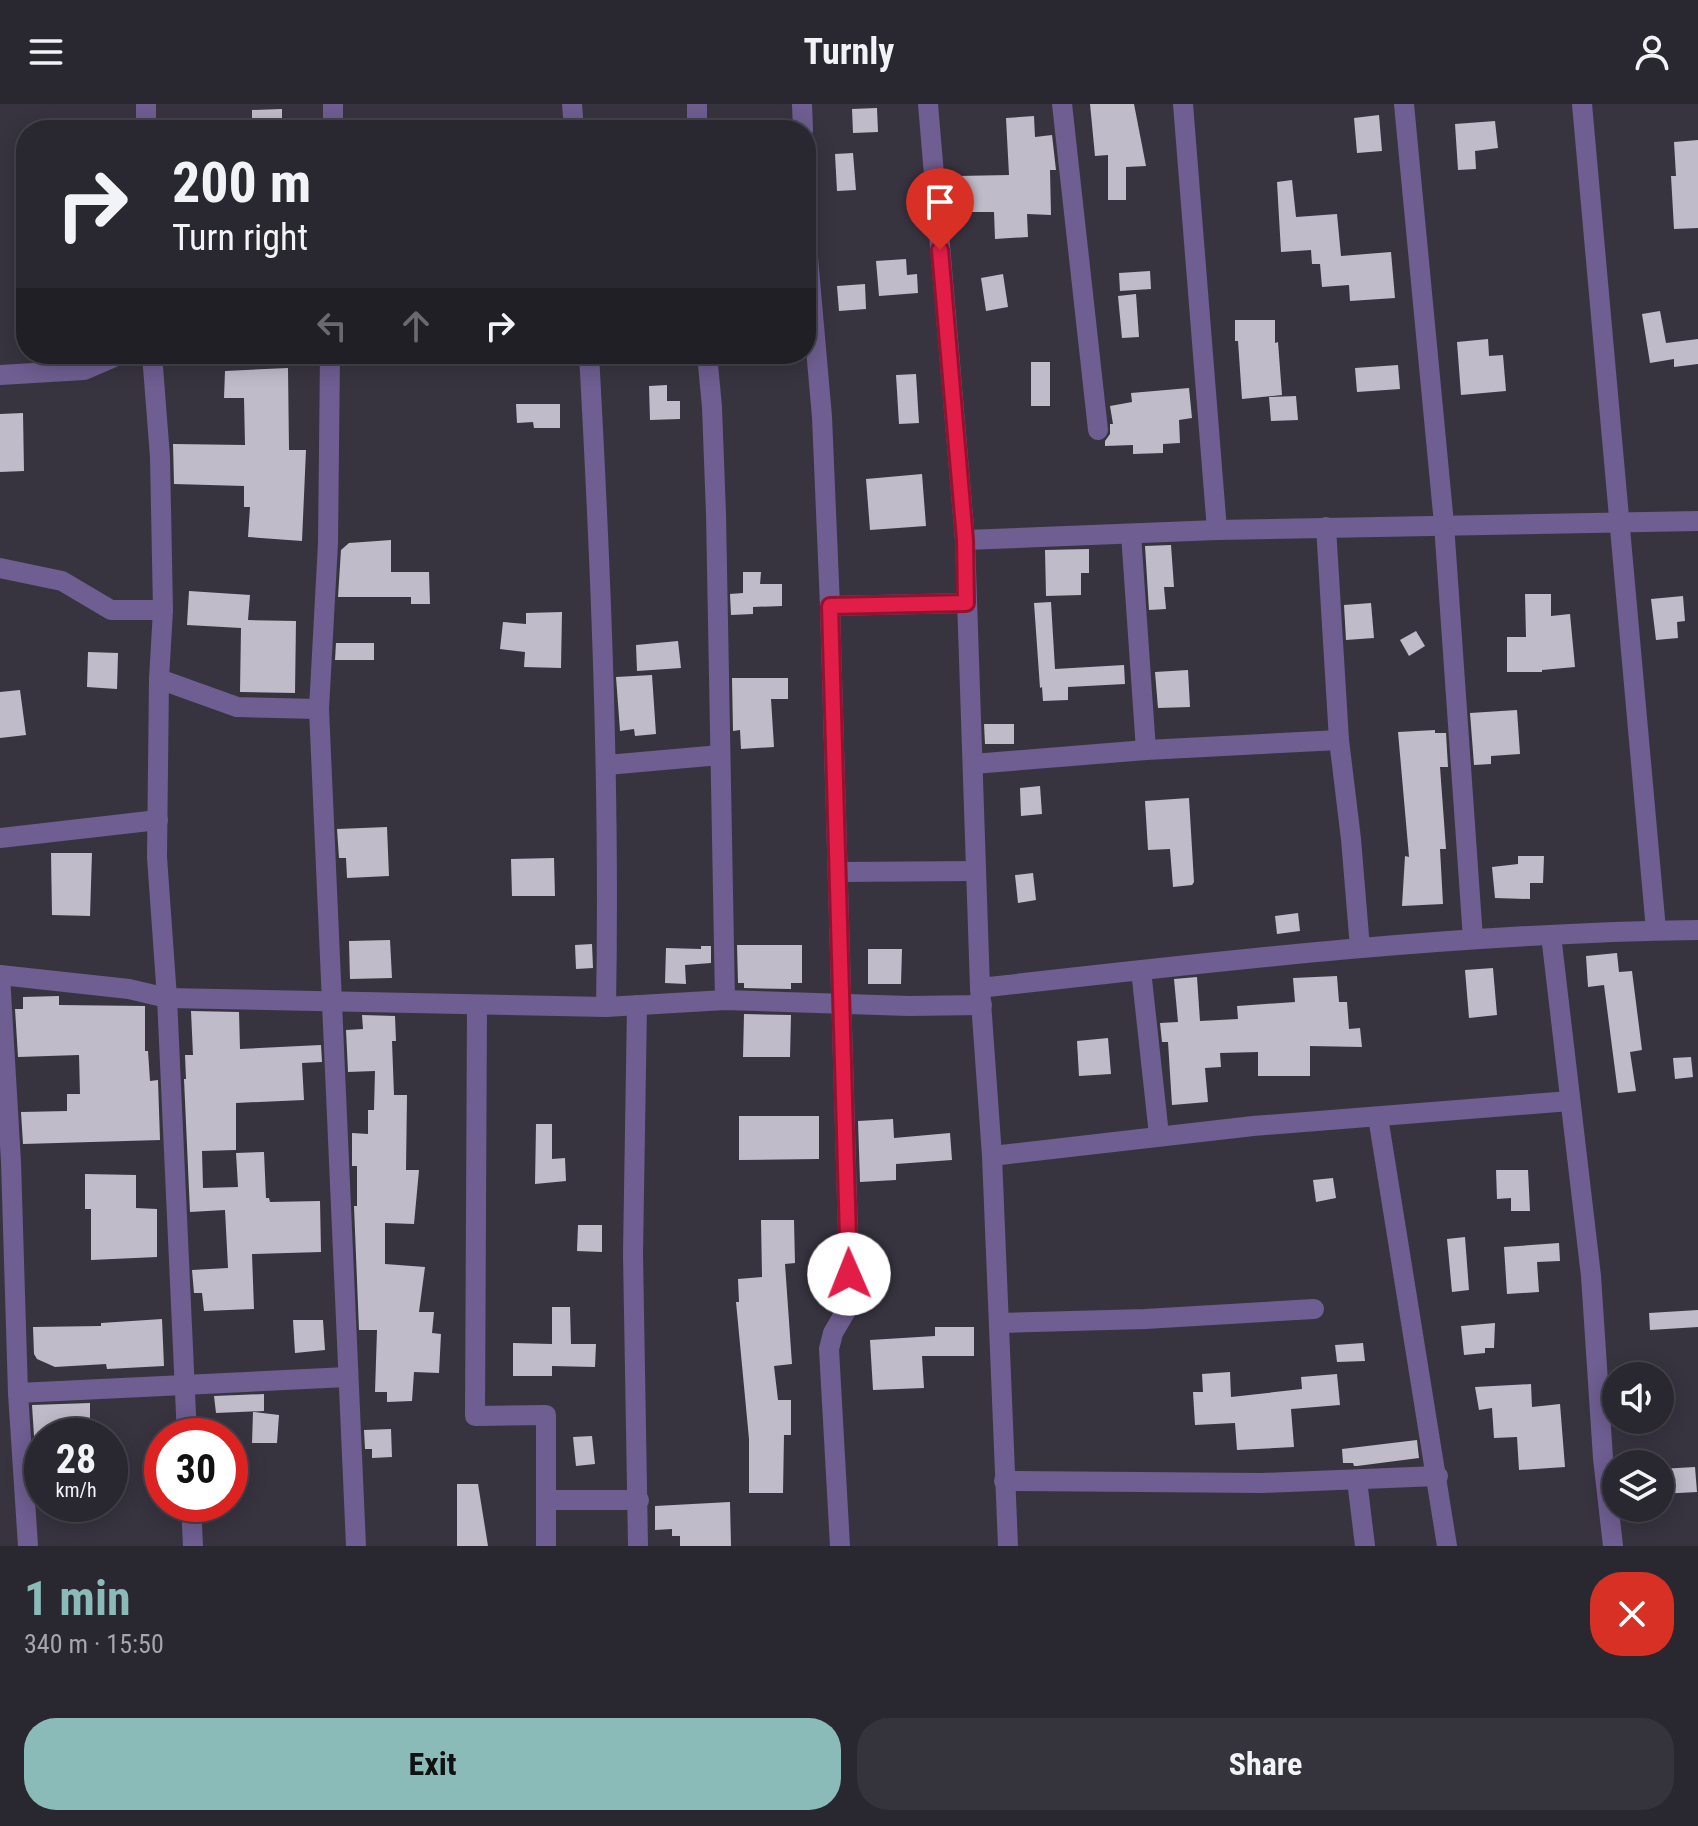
<!DOCTYPE html>
<html lang="en">
<head>
<meta charset="utf-8">
<style>
  :root { --surface:#292730; --page:#35333c; --text:#f1f3f6; --muted:#a5a5ab; --line:#45444c; --accent:#8bbbb9 }
  body { margin:0; font-family:"Roboto Condensed",sans-serif; background:var(--page); color:var(--text); height:100vh; display:flex; flex-direction:column; font-size:30px; white-space:nowrap }
  * { box-sizing:border-box; margin:0 }
  p { font-size:26px; color:var(--muted) }
  .icon { flex:none; width:44px; height:44px; fill:none; stroke:currentColor; stroke-width:2; stroke-linecap:round; stroke-linejoin:round }
  .map { position:relative; height:1442px; overflow:hidden }
  .sheet { display:flex; flex-direction:column; background:var(--surface); flex:1 }
  .sheet>* { flex:none }
  .banner { position:absolute; left:16px; top:16px; width:800px; height:244px; border-radius:32px; box-shadow:0 4px 20px #0003,0 0 0 2px var(--line); background:#292730; color:var(--text); overflow:hidden }
  .tools { position:absolute; left:1602px; top:1258px; display:grid; gap:16px }
  .tools a { display:grid; place-items:center; width:72px; height:72px; border-radius:50%; background:var(--surface); box-shadow:0 4px 20px #0003,0 0 0 2px var(--line); font-size:40px }
  .speed { position:absolute; left:24px; top:1314px; display:flex; gap:16px; font-size:40px; font-weight:700; text-align:center }
  .speed>* { display:grid; place-content:center; width:104px; height:104px; border-radius:50%; background:var(--surface); box-shadow:0 4px 20px #0003,0 0 0 2px var(--line); line-height:1 }
  .speed small { font-size:20px; font-weight:400 }
  .speed .limit { border:12px solid #d22; background:#fff; color:#111 }
  .pin { position:absolute; display:grid; place-items:center; width:68px; height:68px; color:#fff; margin:-82px -34px; border-radius:50% 50% 50% 0; rotate:-45deg; box-shadow:0 0 8px #0007 }
  .pin .icon { rotate:45deg }
  .me { position:absolute; width:88px; margin:-44px; rotate:359deg; stroke-linejoin:round; filter:drop-shadow(0 0 6px #0008) }
  .turn { display:flex; align-items:center; gap:28px; height:168px; padding:0 24px; font-size:36px }
  .turn .icon { width:104px; height:104px; stroke-width:2.5 }
  .turn b { display:block; font-size:56px; line-height:68px }
  .lanes { display:flex; align-items:center; height:76px; padding:0 24px; background:#0003; justify-content:center; gap:40px; direction:ltr }
  .lanes .off { opacity:.35 }
  .round { display:grid; place-items:center; flex:none; width:84px; height:84px; border-radius:32px; background:var(--page) }
  .overview { display:flex; align-items:center; justify-content:space-between; height:136px; padding:0 24px }
  h1 { font-size:48px; font-weight:700; line-height:60px; color:var(--accent) }
  .action { display:flex; gap:16px; margin-top:auto; padding:16px 24px }
  .action a { flex:1; height:92px; border-radius:32px; background:var(--accent); color:#111; font-size:32px; font-weight:700; line-height:92px; text-align:center }
  .action a+a { background:var(--page); color:var(--text) }
  header { display:flex; justify-content:space-between; align-items:center; height:104px; padding:0 24px; background:var(--surface); font-size:36px; font-weight:700 }
  .map>svg:first-child { display:block }
</style>
</head>
<body>
<header><svg class="icon" aria-label="menu" viewBox="0 0 24 24"><path d="M4 6h16M4 12h16M4 18h16"/></svg>Turnly<svg class="icon" aria-label="person" viewBox="0 0 24 24"><circle cx="12" cy="8" r="4"/><path d="M4 21q1-7 8-7t8 7"/></svg></header>
<div class="map">
<svg width="1698" height="1442" viewBox="0 0 1698 1442">
  <rect width="100%" height="100%" fill="#373440"/>
  <!-- building -->
  <g fill="#bfbbc9">
    <path d="M1090,0H1134L1146,62L1126,63V96H1108V51L1095,52Z"/>
    <path d="M877,4L878,28L853,29L852,5Z"/>
    <path d="M282,5V26H252V6Z"/>
    <path d="M1379,11L1382,47L1357,49L1354,14Z"/>
    <path d="M1034,12L1035,33L1052,31L1056,66H1050L1051,111L1027,110L1028,133L995,135L994,108H959L958,72L1009,71L1006,14Z"/>
    <path d="M1495,17L1498,44L1475,47L1476,65L1458,66L1455,20Z"/>
    <path d="M1698,36V124L1674,125L1671,72H1676L1674,38Z"/>
    <path d="M853,49L856,86L837,87L835,50Z"/>
    <path d="M1292,76L1296,113L1337,110L1341,152L1391,148L1395,194L1350,197L1349,181L1322,183L1320,160H1312L1311,146L1281,148L1277,78Z"/>
    <path d="M906,155L907,171L917,170L918,189L879,192L876,157Z"/>
    <path d="M1150,167L1151,185L1120,187L1119,169Z"/>
    <path d="M1003,170L1008,203L986,207L981,174Z"/>
    <path d="M865,180L866,205L839,207L837,182Z"/>
    <path d="M1136,190L1139,233L1122,234L1118,192Z"/>
    <path d="M1660,207L1666,239L1698,235V260L1674,263V255L1650,259L1642,210Z"/>
    <path d="M1235,216H1275V239L1278,238L1282,291L1242,295L1238,237H1235Z"/>
    <path d="M1488,235L1489,252L1503,251L1506,287L1461,291L1457,238Z"/>
    <rect x="1031" y="258" width="19" height="44"/>
    <path d="M1398,261L1400,285L1357,288L1355,264Z"/>
    <path d="M288,264L289,346H306L302,437L248,433L250,403H244V382L174,380L173,340L245,341L244,294H224L225,267Z"/>
    <path d="M916,270L919,319L899,320L896,271Z"/>
    <path d="M667,281V297H680V315L650,316L649,282Z"/>
    <path d="M1189,284L1192,314L1179,316L1180,339L1163,340V349L1133,350V341L1105,342V337L1110,330V320H1113L1110,302L1132,298L1131,289Z"/>
    <path d="M1296,292L1298,316L1271,317L1269,293Z"/>
    <path d="M516,300H560V324H534L533,318L517,319Z"/>
    <path d="M23,309L24,367L0,368V310Z"/>
    <path d="M922,370L926,422L870,426L866,375Z"/>
    <path d="M391,436V468H429L430,500H411V493H338L341,446L349,439Z"/>
    <path d="M1171,441L1174,483H1164L1166,505L1149,506L1145,442Z"/>
    <path d="M1089,445V469H1081V491L1046,492L1045,446Z"/>
    <path d="M743,468H761L760,480H782V502L753,503V510L731,511L730,490L743,489Z"/>
    <path d="M189,487L250,491L248,516L296,517L295,589L240,588L241,524L187,521Z"/>
    <path d="M1525,490H1551V512L1570,510L1575,563L1542,566V568H1507V533H1526Z"/>
    <path d="M1683,492L1685,517L1677,518L1678,534L1656,536L1651,495Z"/>
    <path d="M1051,498L1055,565L1124,561L1125,580L1068,583V596L1043,597L1042,583L1040,584L1034,499Z"/>
    <path d="M1371,499L1374,534L1346,536L1344,501Z"/>
    <path d="M562,508L561,564L524,563L525,548L500,545L503,518L526,520V509Z"/>
    <path d="M1416,527L1425,542L1409,552L1400,536Z"/>
    <path d="M678,537L681,564L637,567L636,541Z"/>
    <path d="M336,539H374V556H335Z"/>
    <path d="M88,548L118,549L117,585L87,583Z"/>
    <path d="M1188,566L1190,603L1158,604L1155,568Z"/>
    <path d="M652,571L656,630L635,632L634,625L620,627L616,573Z"/>
    <path d="M732,574H788V595H771L774,643L741,645L740,626L733,627Z"/>
    <path d="M20,586L26,631L0,634V588Z"/>
    <path d="M1517,606L1520,650L1491,652V660L1474,661L1470,609Z"/>
    <path d="M984,620H1014V640H985Z"/>
    <path d="M1435,626V629H1446L1448,663H1440L1446,745H1440L1443,800L1402,802L1405,752L1409,753L1398,628Z"/>
    <path d="M1040,682L1042,710L1021,712L1020,684Z"/>
    <path d="M1189,694L1194,778L1192,781L1173,783L1170,745L1148,746L1145,697Z"/>
    <path d="M387,723L389,772L347,774L346,754H339L337,725Z"/>
    <path d="M51,749H92L90,812L52,811Z"/>
    <path d="M1518,752H1544L1543,779H1530V795L1495,794L1492,763L1518,760Z"/>
    <path d="M554,754L555,792H512L511,755Z"/>
    <path d="M1033,769L1036,796L1018,799L1015,771Z"/>
    <path d="M1298,809L1300,827L1277,830L1275,812Z"/>
    <path d="M390,836L392,874L350,875L349,837Z"/>
    <path d="M592,840L593,864L576,865L575,841Z"/>
    <path d="M737,841H802V879H791V885L744,884V879H738Z"/>
    <path d="M701,842H711V859L685,861L686,880L665,879L666,844L701,845Z"/>
    <path d="M868,845H902L901,880H868Z"/>
    <path d="M1617,849L1619,868L1632,867L1642,946L1630,948L1636,987L1618,989L1604,881L1588,883L1586,852Z"/>
    <path d="M1493,864L1497,911L1469,914L1465,866Z"/>
    <path d="M1337,872L1339,898H1347L1349,925L1360,924L1362,943L1310,942V972H1258V948L1220,949L1221,963L1205,964L1208,998L1172,1001L1168,938H1162L1160,919L1178,918L1174,875L1197,873L1200,917L1238,915L1237,902L1295,898L1293,874Z"/>
    <path d="M59,892V901L145,902V947H148L150,977L158,976L160,1036L23,1040L21,1008L67,1007V990H80L79,951L18,953L15,905H23V893Z"/>
    <path d="M191,907L239,908L240,945L321,941L322,958L302,959L304,996L236,999V1046L202,1047L203,1084L238,1083L236,1049L264,1048L266,1094H269L270,1098L320,1097L321,1148L252,1150L254,1205L204,1207L202,1189H194L192,1166L228,1164L225,1106L190,1108L184,975H186L185,951H193Z"/>
    <path d="M744,910L791,911L790,953H743Z"/>
    <path d="M362,911L395,912L396,937H392L394,991H407L406,1066H419L414,1120L385,1119V1160L425,1163L419,1208H434L432,1229L441,1230L439,1269L414,1268L412,1297L387,1298V1288H375L377,1226H359L354,1102H357V1062H352V1029L368,1030V1006H374L375,967L348,968L346,926L363,925Z"/>
    <path d="M1108,934L1111,970L1079,972L1077,937Z"/>
    <path d="M1691,953L1693,973L1675,975L1673,954Z"/>
    <path d="M739,1012H819V1055L739,1056Z"/>
    <path d="M893,1015L894,1034L950,1029L952,1056L896,1060V1076L860,1078L858,1017Z"/>
    <path d="M536,1020H552V1055L565,1054L566,1077L535,1080Z"/>
    <path d="M1496,1066H1528L1530,1107H1511V1094L1497,1095Z"/>
    <path d="M85,1070L136,1071V1104L157,1105V1153L91,1156V1105H85Z"/>
    <path d="M1333,1074L1336,1094L1316,1098L1313,1076Z"/>
    <path d="M761,1116H794L795,1159L785,1160L792,1260L774,1262L778,1296H791V1331H784L783,1389H749V1335L736,1198H739L738,1175L762,1173Z"/>
    <path d="M578,1121H602V1148L577,1147Z"/>
    <path d="M1465,1133L1469,1186L1452,1188L1447,1135Z"/>
    <path d="M1559,1139L1560,1157L1537,1158L1539,1188L1507,1190L1504,1143Z"/>
    <path d="M552,1203H570L571,1240H596L595,1263L552,1262V1272H513V1239L552,1240Z"/>
    <path d="M1698,1206V1223L1650,1226L1649,1209Z"/>
    <path d="M162,1215L164,1262L107,1265L106,1260L55,1263L37,1255L34,1250L33,1223L101,1222V1219Z"/>
    <path d="M293,1216H323L325,1246L295,1249Z"/>
    <path d="M1495,1219L1494,1244H1485V1249L1464,1251L1461,1222Z"/>
    <path d="M935,1223H974V1252H922L924,1284L873,1286L870,1236L935,1232Z"/>
    <path d="M1363,1239L1365,1257L1337,1258L1335,1241Z"/>
    <path d="M1230,1268L1231,1293L1302,1285L1301,1273L1337,1270L1340,1301L1291,1305L1294,1343L1237,1346L1235,1319L1195,1321L1193,1288H1203L1202,1270Z"/>
    <path d="M1531,1280L1532,1303L1560,1300L1565,1363L1519,1366L1517,1333L1494,1334L1492,1304L1479,1306L1475,1283Z"/>
    <path d="M264,1290V1307L216,1309L214,1292Z"/>
    <path d="M90,1299V1332H34L32,1301Z"/>
    <path d="M253,1308L279,1311L277,1339H252Z"/>
    <path d="M391,1325L392,1353L372,1354V1345H365L364,1326Z"/>
    <path d="M592,1332L595,1360L576,1362L573,1333Z"/>
    <path d="M1417,1336L1419,1354L1357,1362H1354L1353,1359H1343L1342,1345Z"/>
    <path d="M1695,1363L1697,1388L1660,1390V1365Z"/>
    <path d="M457,1380H478L488,1442H457Z"/>
    <path d="M730,1398L731,1442H680V1432H672V1425L655,1426V1402Z"/>
  </g>
  <g fill="none" stroke-linecap="round" stroke-linejoin="round">
    <!-- minor -->
    <g stroke="#6e5e91" stroke-width="20">
      <path d="M146,0V26"/>
      <path d="M333,0V26"/>
      <path d="M572,0L574,26"/>
      <path d="M697,0V26"/>
      <path d="M802,0L803,26"/>
      <path d="M928,0L965,436L980,884L992,1052L1008,1442"/>
      <path d="M1062,0L1098,326"/>
      <path d="M1183,0L1217,426"/>
      <path d="M1404,0L1444,420L1473,835"/>
      <path d="M1582,0L1656,826"/>
      <path d="M806,131L822,313L830,502L850,1200L833,1229L829,1245L840,1442"/>
      <path d="M152,250L160,353L163,506L159,575L157,753L167,894L187,1332"/>
      <path d="M330,250L328,439L319,605L356,1442"/>
      <path d="M589,250C601,468 610,685 606,903"/>
      <path d="M707,250L712,303L716,410L725,896"/>
      <path d="M0,271L84,266L121,250"/>
      <path d="M1326,423L1339,636L1351,735L1360,844"/>
      <path d="M1131,430L1146,646"/>
      <path d="M965,436L1217,426L1698,417"/>
      <path d="M0,464L62,477L111,506H163"/>
      <path d="M830,502L966,499"/>
      <path d="M159,575L237,603L319,605"/>
      <path d="M973,660L1146,646L1339,636"/>
      <path d="M607,661L720,651"/>
      <path d="M0,734L158,716"/>
      <path d="M838,768L976,767"/>
      <path d="M1551,831L1591,1172L1603,1354L1613,1442"/>
      <path d="M1141,866L1159,1031"/>
      <path d="M0,871L129,885L167,894L606,903L725,896L909,902L982,901"/>
      <path d="M0,871L11,1058L18,1289L28,1442"/>
      <path d="M980,884C1219,857 1458,829 1698,826"/>
      <path d="M477,901L475,1312L546,1311V1442"/>
      <path d="M637,901L633,1150L638,1442"/>
      <path d="M1378,1013L1447,1442"/>
      <path d="M992,1052L1253,1022L1570,997"/>
      <path d="M999,1219L1145,1215L1314,1205"/>
      <path d="M18,1289L347,1273"/>
      <path d="M1357,1376L1365,1442"/>
      <path d="M1004,1377L1262,1379L1438,1372"/>
      <path d="M546,1396H639"/>
      <path d="M191,1400L193,1442"/>
    </g>
  </g>
  <g fill="none" stroke-linecap="round" stroke-linejoin="round">
    <defs>
      <path id="route" d="M849,1170L830,502L966,499L965,436L940,146"/>
    </defs>
    <!-- route casing -->
    <use href="#route" stroke="#92132f" stroke-width="20"/>
    <!-- route -->
    <use href="#route" stroke="#e11d48" stroke-width="14"/>
  </g>
</svg>
<div class="tools">
<a><svg class="icon" aria-label="sound" viewBox="0 0 24 24"><path d="M4 9h4l5-4v14l-5-4H4zM17 9q2 3 0 6"/></svg></a>
<a><svg class="icon" aria-label="layers" viewBox="0 0 24 24"><path d="M12 4l9 5-9 5-9-5zM3 14l9 5 9-5"/></svg></a>
</div>
<div class="speed"><div>28<small>km/h</small></div><div class="limit">30</div></div>
<div class="pin" style="left:940px;top:146px;background:#d93025"><svg class="icon" aria-label="arrive" viewBox="0 0 24 24"><path d="M6 21V4h12l-3 4 3 4H6"/></svg></div>
<svg class="me" style="left:849px;top:1170px" viewBox="-20 -20 40 40"><circle r="19" fill="#fff"/><path d="M0-13L10 11 0 6-10 11z" fill="#e11d48"/></svg>
<div class="banner">
<div class="turn"><svg class="icon" aria-label="right" viewBox="0 0 24 24"><path d="M7 20v-9h11M14 6l5 5-5 5"/></svg><div><b>200 m</b>Turn right</div></div>
<div class="lanes"><svg class="icon off" aria-label="left" viewBox="0 0 24 24"><path d="M17 20v-9H6M10 6l-5 5 5 5"/></svg><svg class="icon off" aria-label="ahead" viewBox="0 0 24 24"><path d="M12 20V5M6 11l6-6 6 6"/></svg><svg class="icon" aria-label="right" viewBox="0 0 24 24"><path d="M7 20v-9h11M14 6l5 5-5 5"/></svg></div>
</div>
</div>
<section class="sheet">
<div class="overview"><div><h1>1 min</h1><p>340 m · 15:50</p></div><a class="round" style="background:#d93025;color:#fff"><svg class="icon" aria-label="close" viewBox="0 0 24 24"><path d="M6 6l12 12M18 6L6 18"/></svg></a></div>
<div class="action"><a>Exit</a><a>Share</a></div>
</section>
</body>
</html>
